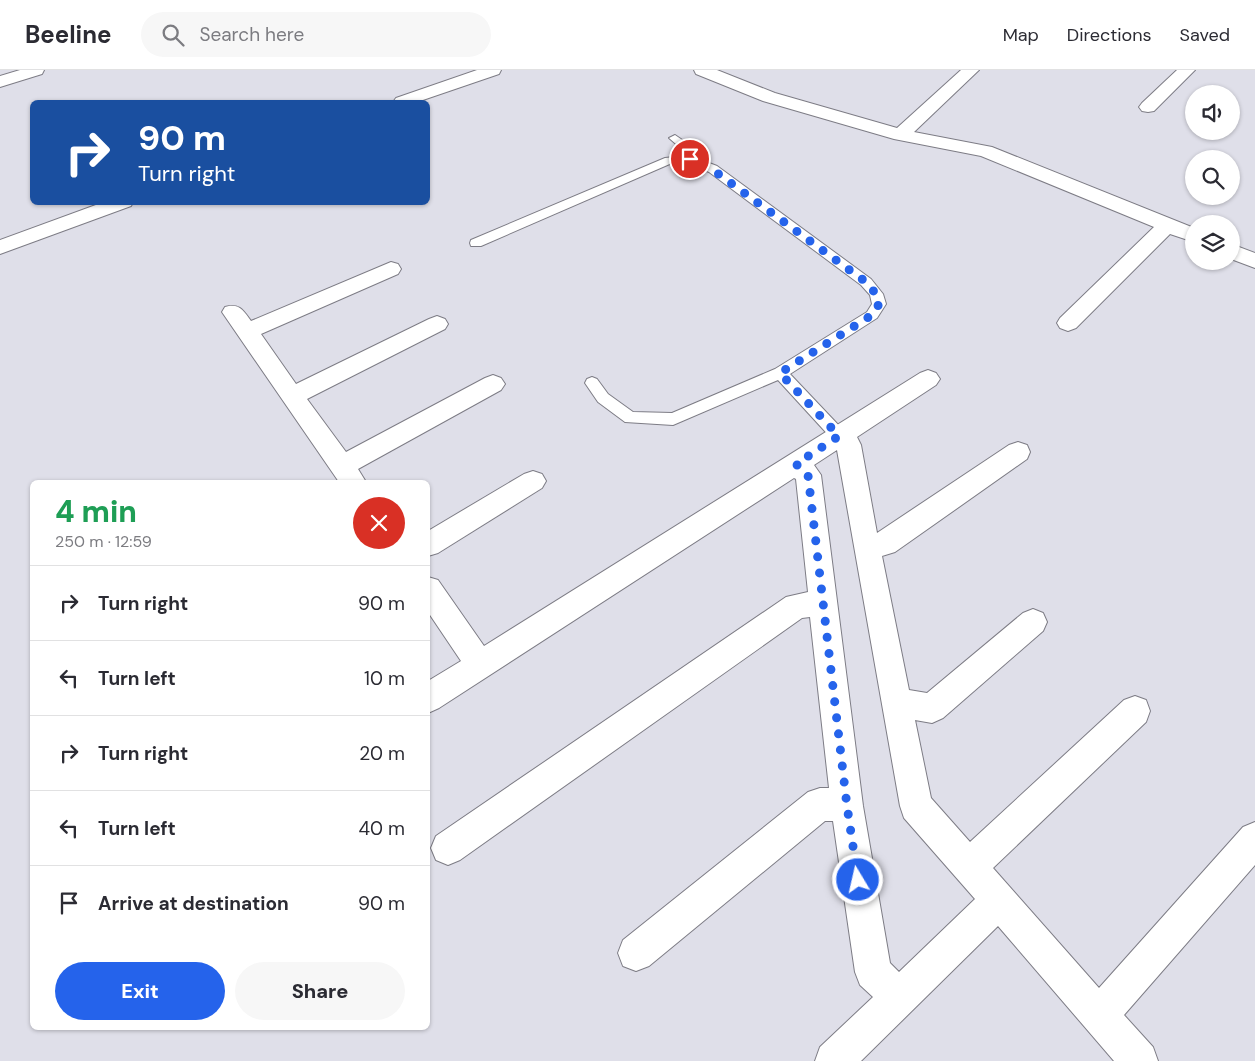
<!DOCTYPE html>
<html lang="en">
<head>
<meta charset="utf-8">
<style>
  :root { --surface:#fff; --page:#f7f7f7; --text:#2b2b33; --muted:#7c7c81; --line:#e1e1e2; --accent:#2563eb }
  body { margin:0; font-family:"DM Sans",sans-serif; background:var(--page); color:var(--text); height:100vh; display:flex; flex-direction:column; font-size:19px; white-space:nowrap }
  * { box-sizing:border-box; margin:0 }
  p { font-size:16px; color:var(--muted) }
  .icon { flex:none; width:28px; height:28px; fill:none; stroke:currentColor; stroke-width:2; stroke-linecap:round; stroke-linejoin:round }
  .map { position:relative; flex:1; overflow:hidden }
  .side { position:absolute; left:30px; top:410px; width:400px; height:550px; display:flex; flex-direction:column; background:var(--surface); border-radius:8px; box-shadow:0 1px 4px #0004 }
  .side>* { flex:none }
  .top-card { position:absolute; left:30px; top:30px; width:400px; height:105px; border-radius:8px; box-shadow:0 1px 4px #0004; background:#1a4fa0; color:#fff; overflow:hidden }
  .buttons { position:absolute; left:1185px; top:15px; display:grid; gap:10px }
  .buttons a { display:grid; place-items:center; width:55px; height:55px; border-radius:50%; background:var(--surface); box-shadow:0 1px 4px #0004; font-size:25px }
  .pin { position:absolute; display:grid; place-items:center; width:42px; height:42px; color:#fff; margin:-21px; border:2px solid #fff; border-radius:50%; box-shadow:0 1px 5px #0007 }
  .me { position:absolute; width:55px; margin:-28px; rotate:351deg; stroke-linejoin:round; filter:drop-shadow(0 0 4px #0008) }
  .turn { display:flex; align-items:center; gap:18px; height:105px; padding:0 25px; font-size:22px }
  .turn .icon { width:65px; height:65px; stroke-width:2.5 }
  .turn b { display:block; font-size:35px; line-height:42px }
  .round { display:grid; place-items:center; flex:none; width:52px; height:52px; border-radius:26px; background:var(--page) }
  .summary { display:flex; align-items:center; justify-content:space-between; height:85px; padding:0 25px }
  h1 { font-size:30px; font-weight:800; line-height:38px; color:#1e9e55 }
  .cta { display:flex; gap:10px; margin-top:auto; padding:10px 25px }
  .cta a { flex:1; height:58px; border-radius:30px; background:var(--accent); color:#fff; font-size:20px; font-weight:800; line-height:58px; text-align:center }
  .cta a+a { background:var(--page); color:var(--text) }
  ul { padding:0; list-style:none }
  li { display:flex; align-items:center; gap:15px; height:75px; padding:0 25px; border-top:1px solid var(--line) }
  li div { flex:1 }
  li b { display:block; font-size:19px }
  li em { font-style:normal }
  header { display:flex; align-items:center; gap:30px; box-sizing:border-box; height:70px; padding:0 25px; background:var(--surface); border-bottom:1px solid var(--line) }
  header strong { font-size:24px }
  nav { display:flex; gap:28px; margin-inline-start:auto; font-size:18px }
  .search { width:350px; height:45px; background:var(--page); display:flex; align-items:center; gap:12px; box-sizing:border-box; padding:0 18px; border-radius:28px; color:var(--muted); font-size:19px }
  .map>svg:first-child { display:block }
</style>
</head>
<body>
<header>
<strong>Beeline</strong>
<div class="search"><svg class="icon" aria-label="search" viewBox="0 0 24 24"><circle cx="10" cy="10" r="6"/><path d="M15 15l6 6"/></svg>Search here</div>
<nav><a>Map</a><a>Directions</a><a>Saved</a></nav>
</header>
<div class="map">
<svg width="1255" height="991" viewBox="0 0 1255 991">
  <rect width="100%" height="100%" fill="#dfdfe9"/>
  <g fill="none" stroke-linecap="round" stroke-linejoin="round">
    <defs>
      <path id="service" d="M675,65L694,78L696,88L717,96L871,209L883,224L886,234L877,248L790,304L845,362L847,366L845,370L839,372L833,370L778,310L673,355L625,352L598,332L585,313L587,309L592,307L597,309L608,324L633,342L672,343L775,299L867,242L872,234L870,225L861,215L709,102L690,94L672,93L481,176H471L470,173L471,170L665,88L684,86V81L669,68Z"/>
      <g id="minor">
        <path d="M20,0H44L42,4L0,17V6Z"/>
        <path d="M477,0H501L499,4L417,32H393L396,28Z"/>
        <path d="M694,0H717L775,23L897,58L961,0H979L914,62L992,77L1194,158V172L1170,164L1076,258L1068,261L1060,258L1057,253L1060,248L1154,157L981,86L894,69L763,31L696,4Z"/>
        <path d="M1177,0H1195L1154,41L1148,42L1142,41L1139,37L1142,33Z"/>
        <path d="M104,132H133L131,136L0,184V170Z"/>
        <path d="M1231,174L1255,183V198L1231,189Z"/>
        <path d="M391,192L398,194L401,199L398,204L261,264L296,314L429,249L437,246L445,249L448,254L445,259L307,329L346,382L485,308L493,305L501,308L505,314L501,320L358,399L366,412H339L222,242L225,237C239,233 243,240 251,251Z"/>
        <path d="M928,300L936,303L940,309L936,315L857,367L861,375L877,463L1009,375L1018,372L1027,375L1030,382L1027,389L895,482L882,486L909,620L927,623L1023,543L1033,539L1043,543L1047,552L1043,561L943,648L932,653L915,650L931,728L970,772L1124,630L1135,626L1146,630L1150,641L1146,652L993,798L1099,918L1243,757L1255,752V795L1124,945L1153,977L1158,991H1114L998,856L861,991H815L820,977L873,927L860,915L855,902L833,751H825L649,896L636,901L623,896L618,883L623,870L808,722L820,718H829L810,547L802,548L460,790L448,795L436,790L431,778L436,766L786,527L808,522L796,409L794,408L439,638L428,643V611L461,591L428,542V507L438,510L484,576L920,303ZM837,380L900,736L904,748L975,829L899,902L890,893L863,736L821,405L814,395Z"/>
        <path d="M533,401L542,404L546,411L542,418L438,483L428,486V461L524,404Z"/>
      </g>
    </defs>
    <!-- service casing -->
    <use href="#service" stroke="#7d7c85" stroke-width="2"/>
    <!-- minor casing -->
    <use href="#minor" stroke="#7d7c85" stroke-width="2"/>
    <!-- service -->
    <use href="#service" fill="#fff" fill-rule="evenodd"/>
    <!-- minor -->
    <use href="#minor" fill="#fff" fill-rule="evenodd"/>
  </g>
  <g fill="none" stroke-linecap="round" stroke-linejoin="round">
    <!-- route -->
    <path stroke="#2563eb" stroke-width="9" stroke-dasharray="0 16.2" d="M690,89L699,92L713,100L866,212L876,224L879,234L872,245L780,303L839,366L796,394L808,405L847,736L858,810"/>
  </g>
</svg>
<div class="buttons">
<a><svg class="icon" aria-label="sound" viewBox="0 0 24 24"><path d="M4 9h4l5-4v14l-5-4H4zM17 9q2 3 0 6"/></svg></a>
<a><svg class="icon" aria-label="search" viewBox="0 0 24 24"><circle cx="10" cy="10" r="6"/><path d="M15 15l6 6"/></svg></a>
<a><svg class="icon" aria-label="layers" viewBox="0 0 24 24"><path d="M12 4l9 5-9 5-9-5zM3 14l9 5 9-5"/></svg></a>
</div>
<div class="pin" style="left:690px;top:89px;background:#d93025"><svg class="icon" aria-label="arrive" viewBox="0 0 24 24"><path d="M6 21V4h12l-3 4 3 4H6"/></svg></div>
<svg class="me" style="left:858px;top:810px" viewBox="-20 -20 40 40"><circle r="17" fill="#2563eb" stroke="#fff" stroke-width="3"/><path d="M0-11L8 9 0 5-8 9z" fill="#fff"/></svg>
<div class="top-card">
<div class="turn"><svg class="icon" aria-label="right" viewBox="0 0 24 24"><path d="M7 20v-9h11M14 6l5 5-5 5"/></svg><div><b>90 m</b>Turn right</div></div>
</div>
<section class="side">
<div class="summary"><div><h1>4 min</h1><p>250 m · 12:59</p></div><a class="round" style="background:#d93025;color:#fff"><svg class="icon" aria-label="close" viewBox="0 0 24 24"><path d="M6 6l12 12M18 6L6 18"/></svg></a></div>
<ul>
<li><svg class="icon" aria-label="right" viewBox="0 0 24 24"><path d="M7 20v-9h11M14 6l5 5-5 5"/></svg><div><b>Turn right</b></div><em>90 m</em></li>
<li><svg class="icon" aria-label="left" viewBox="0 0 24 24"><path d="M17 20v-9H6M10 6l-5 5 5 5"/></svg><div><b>Turn left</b></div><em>10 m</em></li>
<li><svg class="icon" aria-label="right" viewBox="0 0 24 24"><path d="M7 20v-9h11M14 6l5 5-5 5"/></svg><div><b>Turn right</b></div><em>20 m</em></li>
<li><svg class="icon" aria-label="left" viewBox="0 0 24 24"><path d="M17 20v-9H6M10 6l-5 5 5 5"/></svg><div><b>Turn left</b></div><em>40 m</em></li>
<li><svg class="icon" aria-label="arrive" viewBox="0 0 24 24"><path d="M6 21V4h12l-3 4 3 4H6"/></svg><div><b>Arrive at destination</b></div><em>90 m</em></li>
</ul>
<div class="cta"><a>Exit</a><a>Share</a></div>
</section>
</div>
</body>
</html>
